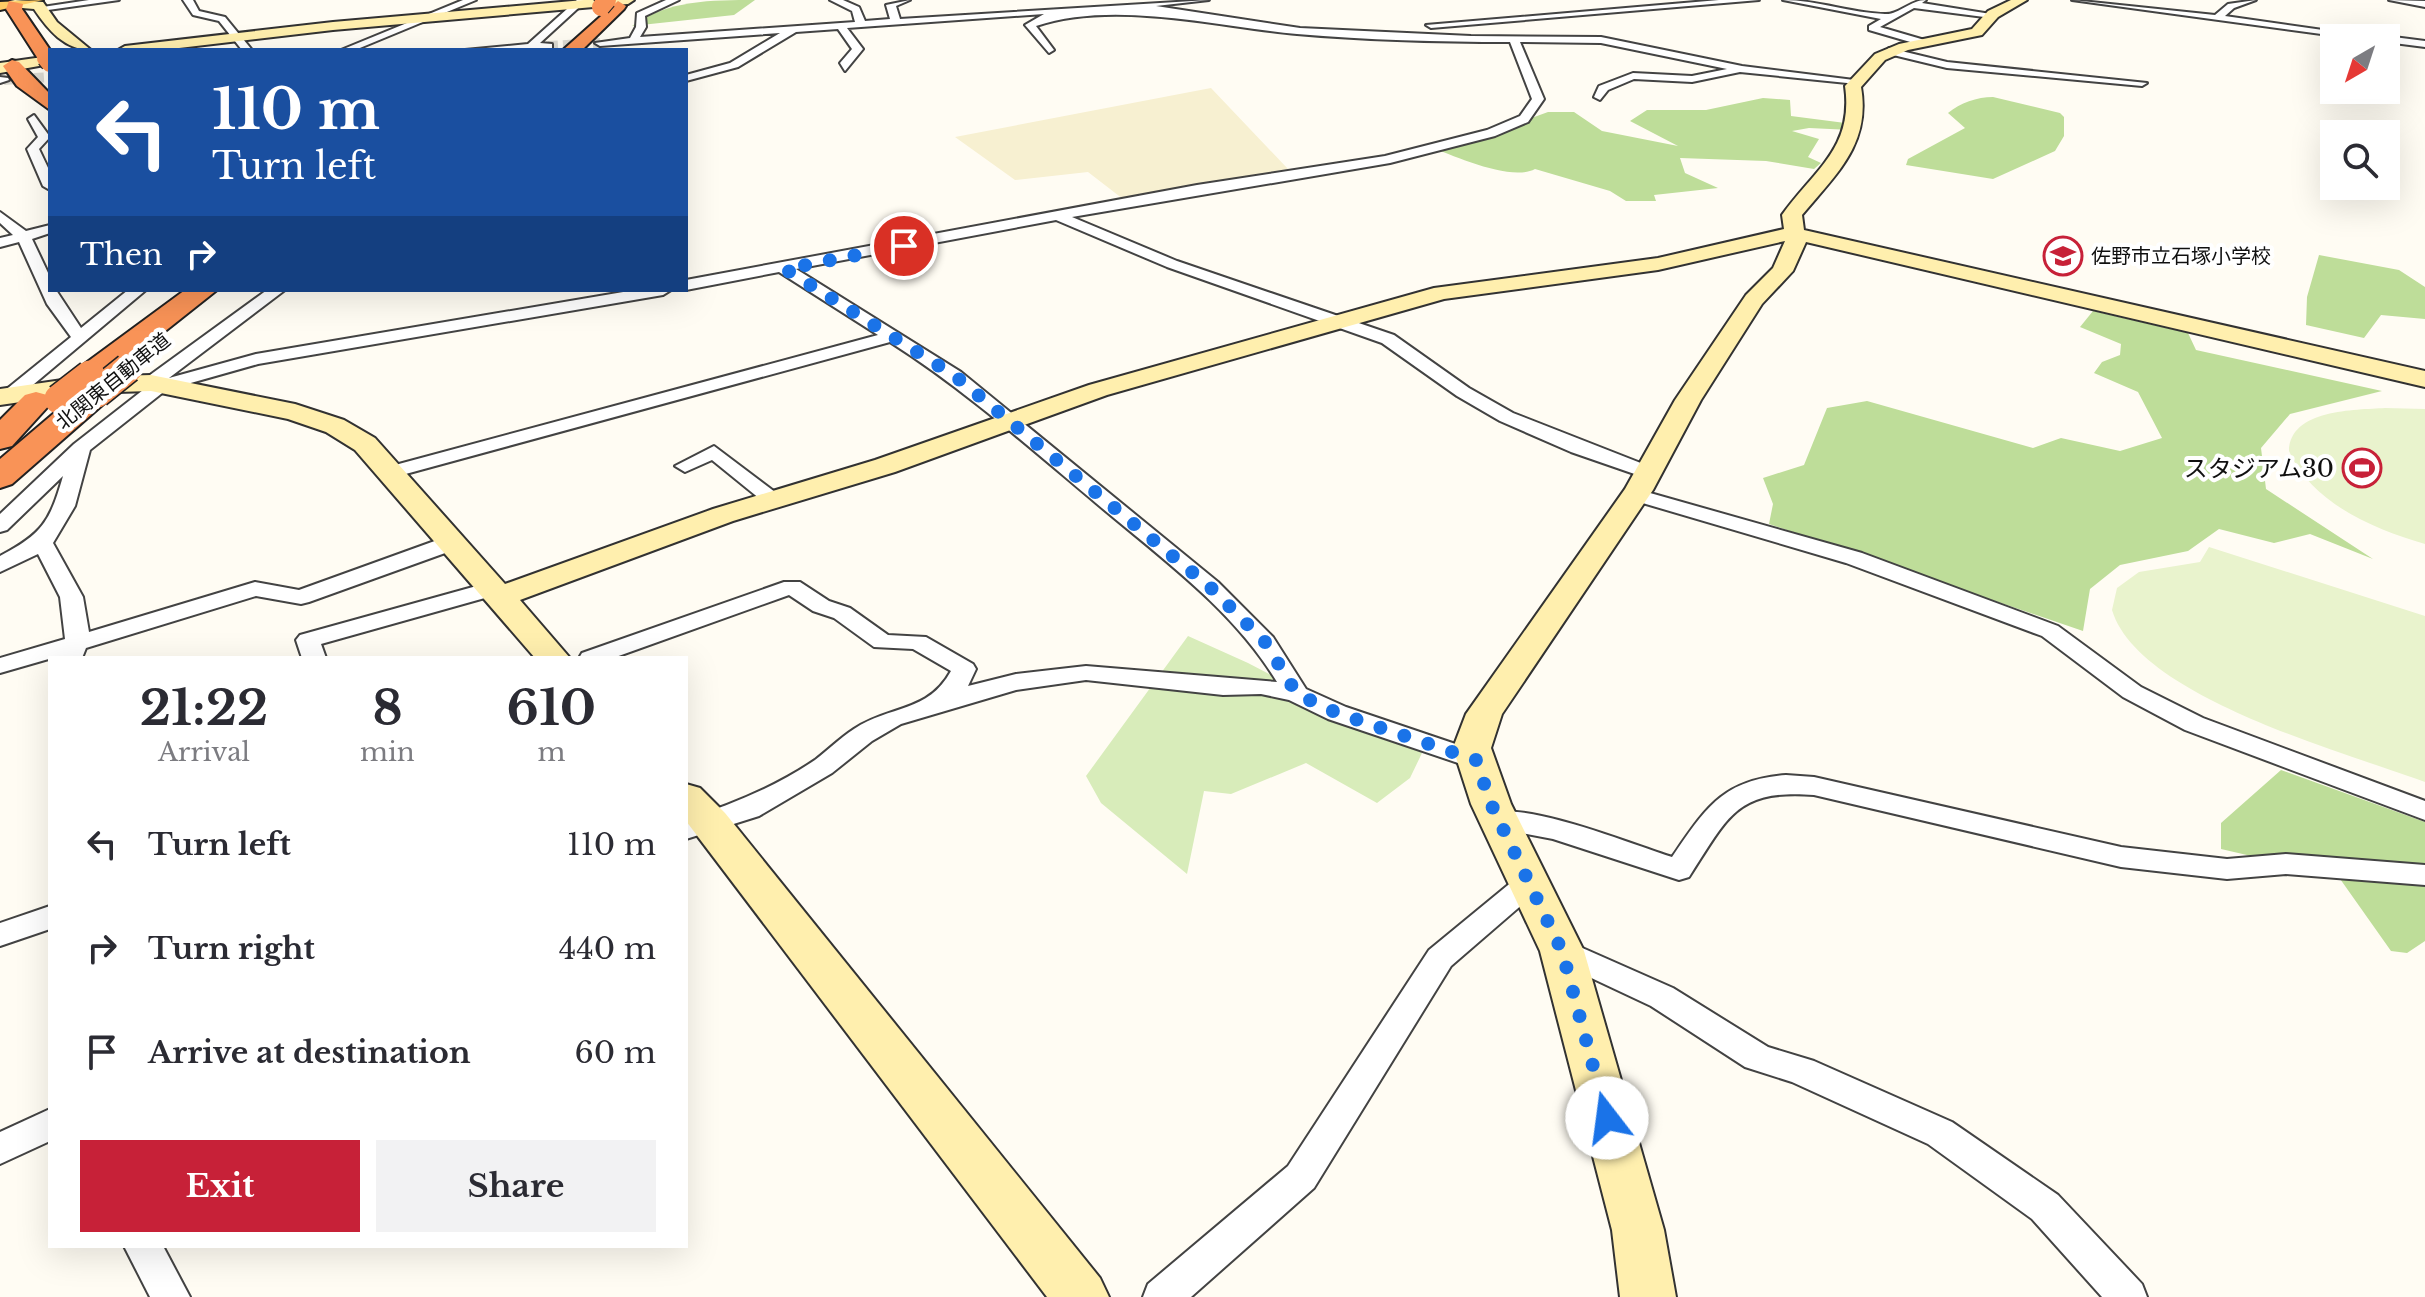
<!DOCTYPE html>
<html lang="en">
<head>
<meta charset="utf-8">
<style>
  :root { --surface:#fff; --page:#f2f2f3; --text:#2b2b33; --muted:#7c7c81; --accent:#c72138 }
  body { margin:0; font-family:"Libre Baskerville","Noto Sans JP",serif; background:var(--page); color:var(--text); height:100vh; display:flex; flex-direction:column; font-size:30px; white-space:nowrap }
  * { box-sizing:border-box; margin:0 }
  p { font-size:26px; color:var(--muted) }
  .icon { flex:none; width:44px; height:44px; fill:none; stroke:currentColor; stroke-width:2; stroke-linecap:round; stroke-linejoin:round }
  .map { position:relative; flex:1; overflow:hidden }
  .drawer { position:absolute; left:48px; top:656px; width:640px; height:592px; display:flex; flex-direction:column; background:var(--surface); border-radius:0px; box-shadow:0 8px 32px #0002 }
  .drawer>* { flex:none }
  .hud { position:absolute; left:48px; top:48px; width:640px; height:244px; border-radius:0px; box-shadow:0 8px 32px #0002; background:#1a4fa0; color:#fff; overflow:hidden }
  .needle { width:52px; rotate:219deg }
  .tools { position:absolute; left:2320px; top:24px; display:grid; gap:16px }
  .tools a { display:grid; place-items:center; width:80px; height:80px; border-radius:0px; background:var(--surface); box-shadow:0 8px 32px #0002; font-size:40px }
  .pin { position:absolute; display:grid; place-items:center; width:68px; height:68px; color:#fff; margin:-34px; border:4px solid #fff; border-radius:50%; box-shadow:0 2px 8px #0007 }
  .me { position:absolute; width:88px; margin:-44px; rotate:345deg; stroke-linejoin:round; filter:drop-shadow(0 0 6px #0008) }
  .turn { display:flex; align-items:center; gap:28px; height:168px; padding:0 32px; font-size:36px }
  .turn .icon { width:104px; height:104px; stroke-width:2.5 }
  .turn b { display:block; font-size:56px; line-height:68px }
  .then { display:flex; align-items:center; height:76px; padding:0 32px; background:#0003; gap:16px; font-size:30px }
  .eta { display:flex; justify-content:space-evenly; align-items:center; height:136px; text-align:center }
  .eta b { font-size:48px; font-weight:800; line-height:56px }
  .button { display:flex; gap:16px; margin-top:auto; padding:16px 32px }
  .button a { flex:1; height:92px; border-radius:0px; background:var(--accent); color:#fff; font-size:32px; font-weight:800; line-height:92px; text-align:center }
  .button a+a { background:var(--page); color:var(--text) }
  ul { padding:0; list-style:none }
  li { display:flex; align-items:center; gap:24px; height:104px; padding:0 32px }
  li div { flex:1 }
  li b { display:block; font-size:30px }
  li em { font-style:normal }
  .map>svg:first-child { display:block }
</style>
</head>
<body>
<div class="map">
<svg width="2425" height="1297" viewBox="0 0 2425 1297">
  <rect width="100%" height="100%" fill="#fffcf3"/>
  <!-- farmland -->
  <path fill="#f7f0d1" d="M1211,88L1288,169L1123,199L1088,172L1015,180L955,137Z"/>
  <!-- green -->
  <path fill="#d8ecba" d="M1188,636L1248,663L1422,753L1410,778L1377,803L1306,763L1231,794L1204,791L1187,874L1101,803L1086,776Z"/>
  <!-- forest -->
  <g fill="#bedd99">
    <path d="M755,0L734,15L632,26C667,0 712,0 755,0Z"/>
    <path d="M1993,97L2060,113L2064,117V136L2055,151L1993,179L1906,165L1908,159L1965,128L1948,113C1960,103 1977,97 1993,97Z"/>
    <path d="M1763,98L1790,100L1791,116L1853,124L1851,130L1809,128L1792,131L1819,139L1808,157L1821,163L1814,169L1766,161L1680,158L1685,173L1718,188L1654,195L1656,201H1626L1610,191L1535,169C1511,182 1455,156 1430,147L1491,133L1548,112H1574L1602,131L1678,146L1630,121L1647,110H1706Z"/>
    <path d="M2319,255L2399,270L2425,287V319L2381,315L2364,338L2306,325L2307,297Z"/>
    <path d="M2093,311L2188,333L2196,350L2382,391L2290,414L2261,448L2266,489L2373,559L2310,534L2274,543L2219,529L2188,551L2120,565L2090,589L2083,631L1769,524L1773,504L1763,478L1804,465L1827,408L1867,401L2033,448L2061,438L2120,451L2162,438L2138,392L2094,373L2102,362L2120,355L2121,344L2080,327Z"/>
    <path d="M2281,770L2425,822V941L2407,953L2391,951L2338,876L2221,849V823Z"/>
  </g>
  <!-- pitch -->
  <g fill="#e9f3cd">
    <path d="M2385,408L2425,409V544C2373,529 2312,503 2289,451C2290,409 2355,410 2385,408Z"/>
    <path d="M2209,547L2425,616V782C2344,752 2138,697 2112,610L2117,588L2139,572L2200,562Z"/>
  </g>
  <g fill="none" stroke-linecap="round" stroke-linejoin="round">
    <!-- street-tunnel -->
    <g stroke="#dbd9d1" stroke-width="10" stroke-dasharray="10 5" stroke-linecap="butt">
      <path d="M548,46L600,43"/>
      <path d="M4,80L50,77"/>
    </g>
    <defs>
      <g id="street">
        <path d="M89,0H119L41,11L36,8Z"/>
        <path d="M183,0H193L199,11L225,17L252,50H242L219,21L193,15Z"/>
        <path d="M463,0H476L355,50H341Z"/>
        <path d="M577,0H587L540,43L552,44V48L465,50L528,44Z"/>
        <path d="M666,0H679L645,16L646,27L640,37L855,22L852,11L830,0H843L859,7L865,21L890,19L886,5L910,0L896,6L900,19L1209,0L1156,6L1300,28L1471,36L1601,37L1742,66L1862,81L1857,84L1740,72L1692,82L1634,79L1608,90L1600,100L1594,97L1599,86L1633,73L1692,76L1727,69L1601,43L1520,42L1544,99L1528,122L1495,136L1390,163L1072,217L1177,261L1394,335L1469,388L1513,413L1656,469L1659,473L1649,479L1571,452L1500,421L1457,396L1382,343L1167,267L1056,220L796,269L961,372L1218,582L1273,637L1306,689L1346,707L1485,754L1489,760L1485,766H1467L1328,719L1289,700L1261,694L1223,695L1086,680L1016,690L901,724L872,741L832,773L759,816L686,839V819C731,805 775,787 815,760C828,750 840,738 854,729C890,705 928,713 951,671L913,649L874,647L834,618L813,611L789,595L613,658H579L582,653L784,582H800L829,601L850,608L888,635L926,637L973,664L976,669L968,686L1016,674L1086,666L1277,682C1233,609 1161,558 1096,503C1029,447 964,389 890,342L391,478L381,472L384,468L878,335L779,272L686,290V280L1197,185L1385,156L1487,130L1520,116L1532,99L1510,42C1439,42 1367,40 1297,34C1213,26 1114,0 1036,26L1054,50L1049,53L1025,25L1044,14L847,28L863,49L845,71L840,63L852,49L838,29L796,32L738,67L686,81V75L730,63L780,33L600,46L595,43L630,38L636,27L637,13Z"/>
        <path d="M1719,0H1759L1431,28L1426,25Z"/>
        <path d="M1783,0C1818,0 1851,13 1885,14C1899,15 1910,0 1926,0L1922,3L1997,15L1992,18L1914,8L1880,27L1928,41L1924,46L1869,30V26L1881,19Z"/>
        <path d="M2072,0L2215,15L2228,4L2256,0L2234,8L2225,16L2379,38H2351Z"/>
        <path d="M2389,0L2425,1V7Z"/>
        <path d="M2386,36L2425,41V47L2386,42V38H2382Z"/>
        <path d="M1889,48L1947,62L2147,83L2142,86L1947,68L1885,53Z"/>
        <path d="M0,77L8,78L9,80L0,83Z"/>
        <path d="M34,115L50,137L39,149L50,172V190L43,186L27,149L38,137L28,119Z"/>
        <path d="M0,212L26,231L50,225V233L32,239L50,277V290H56L81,328L128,290H146L15,400H3V392L71,337L47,304L19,242L0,247V238L13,235L0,223Z"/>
        <path d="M267,290H285L169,378L256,354L635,290H671L663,295L258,364L166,390L90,450L75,506L53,543L83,597L89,632L255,582L299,590L443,538L451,537L462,543L459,548L309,602L301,604L256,596L86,648L82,658L59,656L0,673V658L65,639L60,597L38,554L0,572V556C42,534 50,522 63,476L7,530L0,532V514L74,444L152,383L147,379L150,375Z"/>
        <path d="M714,446L779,495L782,499L779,503H765L712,460L685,472L675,466Z"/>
        <path d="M1636,489L1862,553L2058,626L2141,687L2203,718L2425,801V820L2185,730L2123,697L2042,636L1846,563L1629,499L1626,495L1629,491Z"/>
        <path d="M491,582L502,589L499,594L321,644L326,658H302L296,640L300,635Z"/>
        <path d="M1786,775L1814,777L2121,847L2227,859L2286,854L2425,865V885L2286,874L2227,879L2121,867L1814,795C1736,789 1728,817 1689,877L1679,880L1553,839L1489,827L1485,820L1489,813C1528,802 1631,844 1672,857C1706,808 1722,780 1786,775Z"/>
        <path d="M1529,872L1539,876L1544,883L1539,890L1451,966L1314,1188L1191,1297H1143L1148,1284L1288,1166L1429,950L1519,876Z"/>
        <path d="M50,906V929L0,946V923Z"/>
        <path d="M1562,939L1673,988L1768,1047L1814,1061L1952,1122L2058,1195L2142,1284L2147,1297H2102L2032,1219L1928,1144L1792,1082L1745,1067L1651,1006L1551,959L1547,951L1551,943Z"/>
        <path d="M50,1109V1141L0,1164V1132Z"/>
        <path d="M124,1246H163L190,1297H150Z"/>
      </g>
      <g id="secondary">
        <path d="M15,0L43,2L57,22L91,50C65,50 48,30 34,9L10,7V1Z"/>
        <path d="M584,0H634L628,4L333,30L162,50H118L125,46L333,22Z"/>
        <path d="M2011,0H2027L1998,17L1982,35L1908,50L1885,60L1861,87C1871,144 1836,174 1802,215L1804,230L2425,371V387L1806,242L1793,271L1762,304L1701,400L1653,490L1502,714L1491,748L1511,804L1584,951L1664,1230L1676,1297H1620L1612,1230L1540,951L1471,804L1453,748L1466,714L1625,489L1675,400L1746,295L1773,268L1785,241L1658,270L1444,299L1107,395L895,472L733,521L520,600L570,658H535L355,450L326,432L288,419L151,391L83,393L0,405V389L83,377L151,375L295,404L344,420L375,438L505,584L713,509L875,460L1089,385L1434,288L1658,258L1784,229L1782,215C1814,170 1854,148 1845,86L1875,54L1899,44L1972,29L1988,11Z"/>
        <path d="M50,56V64L0,73V63Z"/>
        <path d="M686,784L700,788L725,813L1100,1278L1109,1297H1047L686,821Z"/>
      </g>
      <path id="primary" d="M43,0L0,10V2Z"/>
      <g id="highway">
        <path d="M9,1L23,4L22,9L50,50V62H40L6,9Z"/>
        <path d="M618,1L626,6L624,9L582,50H563Z"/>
        <path d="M12,60L19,62L50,94V110L17,86L3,66Z"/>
        <path d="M185,290H217L101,382H79L75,375L79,368Z"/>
        <path d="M97,383L108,386L113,393L108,400L12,484L0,488V459L86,386Z"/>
        <path d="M36,392L47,395L52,402L12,446L0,449V420L25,395Z"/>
      </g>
    </defs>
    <!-- street casing -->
    <use href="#street" stroke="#434343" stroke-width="4"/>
    <!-- secondary casing -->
    <use href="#secondary" stroke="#323232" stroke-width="4"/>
    <!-- primary casing -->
    <use href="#primary" stroke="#212121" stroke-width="4"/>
    <!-- highway casing -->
    <use href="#highway" stroke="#212121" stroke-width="4"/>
    <!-- street -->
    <use href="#street" fill="#fff" fill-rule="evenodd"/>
    <!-- secondary -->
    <use href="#secondary" fill="#ffefae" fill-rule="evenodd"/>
    <!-- primary -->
    <use href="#primary" fill="#fdcb65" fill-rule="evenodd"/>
    <!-- highway -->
    <use href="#highway" fill="#f99357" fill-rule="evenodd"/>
    <defs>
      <g id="highway-bridge-far1">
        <path d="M601,7L607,0"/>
        <path d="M46,58L50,63"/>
      </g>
      <g id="highway-bridge">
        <path d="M97,393L128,368"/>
        <path d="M59,399L90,375"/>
      </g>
    </defs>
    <!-- highway-bridge-far1 casing -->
    <use href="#highway-bridge-far1" stroke="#212121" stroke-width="20" stroke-linecap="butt"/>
    <!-- highway-bridge casing -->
    <use href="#highway-bridge" stroke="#212121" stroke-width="32" stroke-linecap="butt"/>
    <!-- highway-bridge-far1 -->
    <use href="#highway-bridge-far1" stroke="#f99357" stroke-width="18"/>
    <!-- highway-bridge -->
    <use href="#highway-bridge" stroke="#f99357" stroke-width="29"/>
  </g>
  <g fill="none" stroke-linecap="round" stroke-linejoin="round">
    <!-- route -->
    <path stroke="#1a73e8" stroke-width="14" stroke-dasharray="0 25.2" d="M904,246L785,269L955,376L1210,587L1265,642L1297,694L1337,713L1476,760L1491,804L1562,951L1607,1118"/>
  </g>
  <!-- icons -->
  <defs>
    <symbol id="school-ring" viewBox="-11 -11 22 22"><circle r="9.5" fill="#fff" stroke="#c72138" stroke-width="1.5"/><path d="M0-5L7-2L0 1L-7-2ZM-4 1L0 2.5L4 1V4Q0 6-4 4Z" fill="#c72138"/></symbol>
    <symbol id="stadium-ring" viewBox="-11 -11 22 22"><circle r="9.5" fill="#fff" stroke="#c72138" stroke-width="1.5"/><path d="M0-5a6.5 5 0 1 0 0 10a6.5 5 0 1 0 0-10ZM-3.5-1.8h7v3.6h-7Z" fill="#c72138"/></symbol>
  </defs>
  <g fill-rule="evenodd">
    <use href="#school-ring" x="2041" y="234" width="44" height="44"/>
    <use href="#stadium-ring" x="2340" y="446" width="44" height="44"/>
  </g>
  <g text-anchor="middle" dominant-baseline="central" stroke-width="8" stroke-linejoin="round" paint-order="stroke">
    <!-- far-poi labels -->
    <g font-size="20" fill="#101010" stroke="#fff" text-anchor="start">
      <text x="2091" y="256">佐野市立石塚小学校</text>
    </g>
    <!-- far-street labels -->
    <g font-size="20" fill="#101010" stroke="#fff">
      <text transform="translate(113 381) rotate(-39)">北関東自動車道</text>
    </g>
    <!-- poi labels -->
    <g font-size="24" fill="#101010" stroke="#fff" text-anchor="end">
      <text x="2334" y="468">スタジアム30</text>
    </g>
  </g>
</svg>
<div class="tools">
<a><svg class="needle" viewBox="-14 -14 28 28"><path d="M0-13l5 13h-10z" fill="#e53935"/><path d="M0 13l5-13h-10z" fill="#7c7c81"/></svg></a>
<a><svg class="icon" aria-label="search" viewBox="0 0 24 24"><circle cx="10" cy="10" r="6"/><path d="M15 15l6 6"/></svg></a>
</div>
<div class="pin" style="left:904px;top:246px;background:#d93025"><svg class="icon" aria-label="arrive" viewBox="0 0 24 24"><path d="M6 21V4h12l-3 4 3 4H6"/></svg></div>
<svg class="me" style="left:1607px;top:1118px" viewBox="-20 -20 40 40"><circle r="19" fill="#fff"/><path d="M0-13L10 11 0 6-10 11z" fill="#1a73e8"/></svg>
<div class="hud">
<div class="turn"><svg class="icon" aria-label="left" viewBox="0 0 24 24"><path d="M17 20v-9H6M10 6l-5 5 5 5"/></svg><div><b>110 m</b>Turn left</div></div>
<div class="then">Then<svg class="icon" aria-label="right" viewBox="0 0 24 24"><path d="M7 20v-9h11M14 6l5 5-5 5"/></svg></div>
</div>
<section class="drawer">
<div class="eta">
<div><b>21:22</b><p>Arrival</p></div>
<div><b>8</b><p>min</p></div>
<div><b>610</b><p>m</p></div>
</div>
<ul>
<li><svg class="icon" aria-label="left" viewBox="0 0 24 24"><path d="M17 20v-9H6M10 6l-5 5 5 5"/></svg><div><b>Turn left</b></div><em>110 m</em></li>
<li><svg class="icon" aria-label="right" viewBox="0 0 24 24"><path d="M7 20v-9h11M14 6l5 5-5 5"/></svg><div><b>Turn right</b></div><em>440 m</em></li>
<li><svg class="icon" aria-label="arrive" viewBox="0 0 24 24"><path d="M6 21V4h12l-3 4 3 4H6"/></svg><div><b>Arrive at destination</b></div><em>60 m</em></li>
</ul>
<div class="button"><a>Exit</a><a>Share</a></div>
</section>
</div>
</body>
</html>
